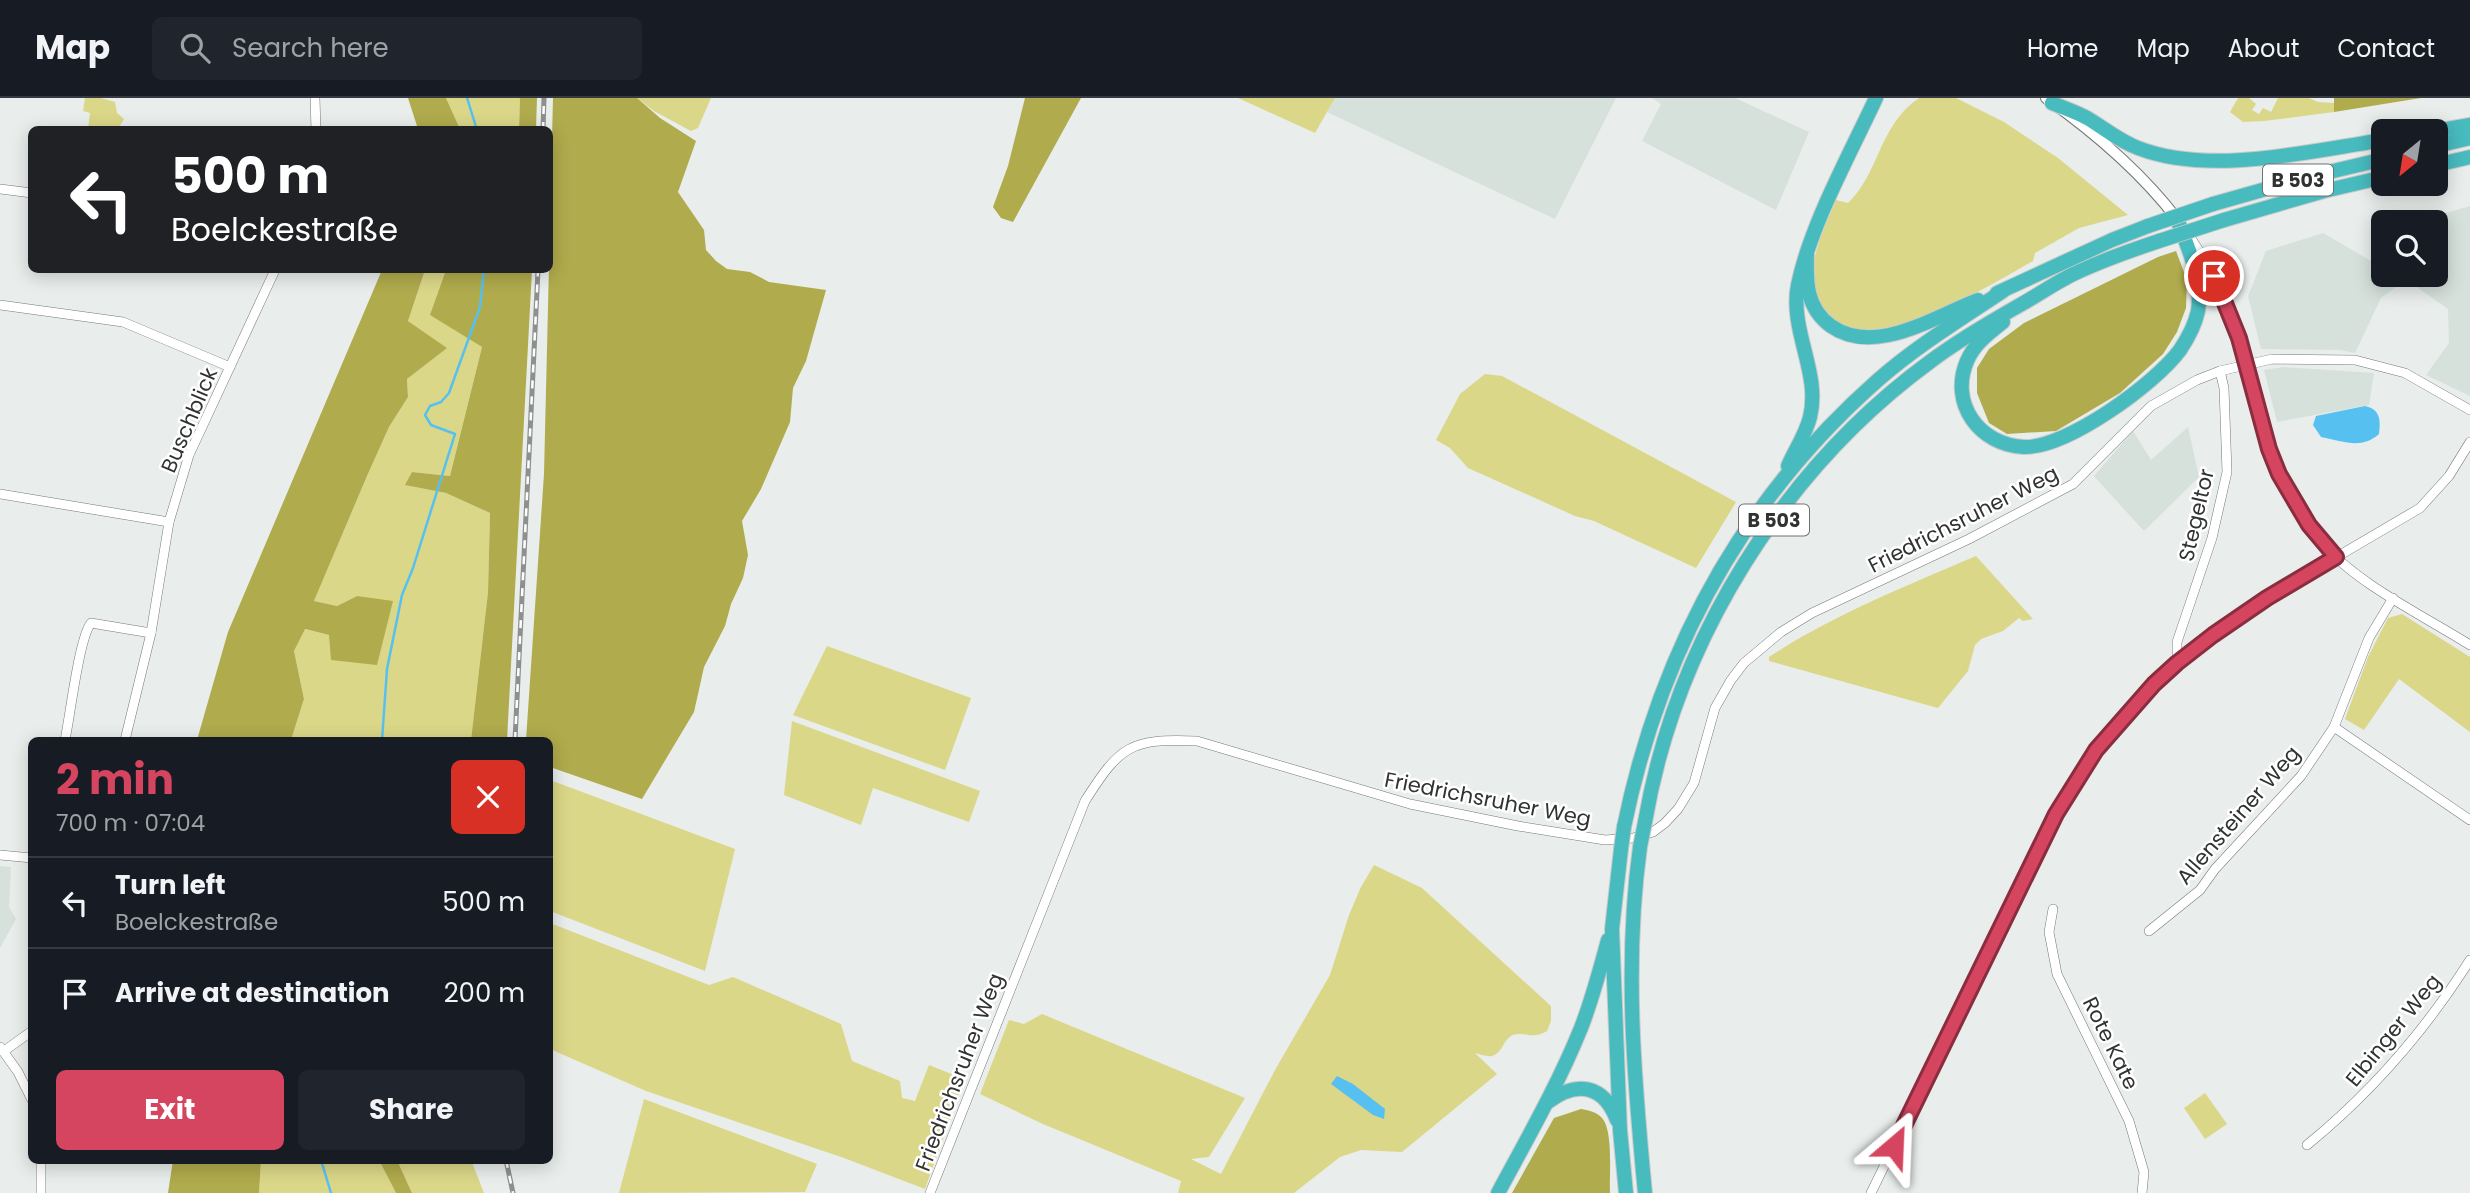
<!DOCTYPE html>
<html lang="en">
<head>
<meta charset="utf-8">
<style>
  :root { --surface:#171b24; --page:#20242c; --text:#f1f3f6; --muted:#9ea1a6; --line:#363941; --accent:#d5455f }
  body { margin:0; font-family:Poppins,sans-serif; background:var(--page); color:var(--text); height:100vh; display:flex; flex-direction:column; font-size:26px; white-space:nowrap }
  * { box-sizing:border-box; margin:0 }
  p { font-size:23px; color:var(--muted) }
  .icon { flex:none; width:38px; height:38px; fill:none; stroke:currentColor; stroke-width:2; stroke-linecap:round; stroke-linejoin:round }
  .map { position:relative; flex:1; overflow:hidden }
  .side { position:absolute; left:28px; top:639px; width:525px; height:427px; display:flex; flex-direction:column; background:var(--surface); border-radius:10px; box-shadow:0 4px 18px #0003 }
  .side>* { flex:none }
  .guide { position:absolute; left:28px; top:28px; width:525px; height:147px; border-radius:10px; box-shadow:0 4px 18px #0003; background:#202124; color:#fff; overflow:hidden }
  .needle { width:46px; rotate:210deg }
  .controls { position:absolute; left:2371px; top:21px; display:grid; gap:14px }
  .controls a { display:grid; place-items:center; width:77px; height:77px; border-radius:10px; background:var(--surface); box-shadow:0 4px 18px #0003; font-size:35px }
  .pin { position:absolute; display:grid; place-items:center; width:60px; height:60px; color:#fff; margin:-30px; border:4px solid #fff; border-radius:50%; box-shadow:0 2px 7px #0007 }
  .me { position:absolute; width:77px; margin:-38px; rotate:26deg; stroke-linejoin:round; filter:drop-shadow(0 0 5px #0008) }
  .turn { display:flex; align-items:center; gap:24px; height:147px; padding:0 28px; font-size:32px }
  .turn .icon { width:91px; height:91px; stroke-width:2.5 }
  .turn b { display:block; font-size:49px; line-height:60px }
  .round { display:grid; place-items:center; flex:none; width:74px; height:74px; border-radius:10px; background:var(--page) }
  .overview { display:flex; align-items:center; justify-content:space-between; height:119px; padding:0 28px }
  h1 { font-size:42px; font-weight:700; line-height:52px; color:var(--accent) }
  .cta { display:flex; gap:14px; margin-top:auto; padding:14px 28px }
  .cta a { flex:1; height:80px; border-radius:10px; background:var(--accent); color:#fff; font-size:28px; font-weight:700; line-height:80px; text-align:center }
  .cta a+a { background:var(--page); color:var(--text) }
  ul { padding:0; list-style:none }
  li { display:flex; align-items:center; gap:21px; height:91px; padding:0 28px; border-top:2px solid var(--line) }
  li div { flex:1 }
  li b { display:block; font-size:26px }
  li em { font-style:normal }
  header { display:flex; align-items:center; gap:42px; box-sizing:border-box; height:98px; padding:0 35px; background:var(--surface); border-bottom:2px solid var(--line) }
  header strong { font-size:33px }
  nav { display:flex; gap:38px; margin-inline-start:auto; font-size:24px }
  .search { width:490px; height:63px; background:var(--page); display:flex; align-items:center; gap:18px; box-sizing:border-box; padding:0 24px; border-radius:10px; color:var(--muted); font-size:26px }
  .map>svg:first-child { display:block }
</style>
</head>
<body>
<header>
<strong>Map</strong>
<div class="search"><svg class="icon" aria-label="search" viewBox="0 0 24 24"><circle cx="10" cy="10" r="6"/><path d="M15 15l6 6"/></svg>Search here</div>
<nav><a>Home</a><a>Map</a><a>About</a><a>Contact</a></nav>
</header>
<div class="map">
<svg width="2470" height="1095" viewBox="0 0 2470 1095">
  <rect width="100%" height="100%" fill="#e9edeb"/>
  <!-- built -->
  <g fill="#d6e1dc">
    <path d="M1335,0H1616L1555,121L1327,14Z"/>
    <path d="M1652,0H1735L1809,34L1776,112L1642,43L1661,6Z"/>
    <path d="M2470,108V298L2426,277L2449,245L2448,211L2411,185L2396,189L2381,200L2355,255L2340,252L2261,251L2248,198L2266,153L2323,135L2383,170L2384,177H2436V124H2415Z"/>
    <path d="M2284,269L2374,275L2369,307L2277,324L2264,272Z"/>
    <path d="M2188,329L2199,379L2144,433L2094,378L2133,333L2151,362Z"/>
    <path d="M0,768L11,769L9,809L16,821L0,850Z"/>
  </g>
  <!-- green -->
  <g fill="#dbd788">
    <path d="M85,0H101L115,4L117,15L124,21L118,31H88L90,15L83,13Z"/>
    <path d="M446,0H520L519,31H460Z"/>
    <path d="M637,0H711L698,30L691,33L654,13Z"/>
    <path d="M1238,0H1335L1315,35Z"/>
    <path d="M1919,0H1956L2004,24L2058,60L2128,117L2079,130L2035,155L2033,163C1990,187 1868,264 1827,217C1797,182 1821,139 1836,102L1848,105C1879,76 1879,27 1919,0Z"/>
    <path d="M2238,0H2249L2256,6L2252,12L2259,16L2263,10L2271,14L2278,0H2309L2318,4L2334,5V14L2264,23L2243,24L2230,14Z"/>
    <path d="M425,172H446L431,217L482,249L450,378L412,374L406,387L446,395L490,415L488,494L471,642H291L304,601L294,553L304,531L329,537L357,498L337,508L314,503L367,378L389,329L408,299L407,281L446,250L408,223Z"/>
    <path d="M1485,276L1502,278L1736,404L1696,470L1594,423L1575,418L1468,370L1450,350L1436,342L1460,296Z"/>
    <path d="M1976,458L2033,521L2023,523L2019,520L2003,533L1981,541L1975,547L1968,573L1938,610L1769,563V559C1833,517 1906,488 1976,458Z"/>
    <path d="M2402,516L2470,559V634L2399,581L2364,632L2345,621L2368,559L2388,520Z"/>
    <path d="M827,548L971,600L945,672L793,617Z"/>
    <path d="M792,623L980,693L969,724L873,690L861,727L784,697Z"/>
    <path d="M550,682L735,751L705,873L550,813Z"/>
    <path d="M1374,767L1422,790L1551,908V923L1547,933C1533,942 1525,933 1513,937C1503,941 1503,955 1492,958C1488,959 1479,956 1475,955L1497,976L1402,1054L1361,1052L1340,1059L1294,1095H1178L1181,1083L1043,1026L980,996L1009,922L1024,926L1042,916L1245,1000L1209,1059L1191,1061L1221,1076L1275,972L1330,877L1349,817L1361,789Z"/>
    <path d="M550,825L709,887L733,879L841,926L852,963L900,983L902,1000L915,1003L929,967L964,981L925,1091L844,1060L646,993L550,951Z"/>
    <path d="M2205,995L2227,1026L2205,1041L2184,1010Z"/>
    <path d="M644,1001L817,1066L805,1094L619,1095Z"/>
    <path d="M261,1062H379L396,1095H259Z"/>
    <path d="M397,1062H471L484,1095H412Z"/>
  </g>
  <!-- forest -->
  <g fill="#b0ab4c">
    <path d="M408,0H446L460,31H418Z"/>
    <path d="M520,0H537L536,31H519Z"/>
    <path d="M553,0H637L660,20L696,43L678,94L704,132L706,152L716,163L727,171L750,174L769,184L826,192L806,263L793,290L790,324L761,391L742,423L748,457L743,480L731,506L725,528L704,569L694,614L642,701L550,669V642H526L544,376Z"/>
    <path d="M1025,0H1081L1013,124L1001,120L993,109L1008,68Z"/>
    <path d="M2334,0H2421L2334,14Z"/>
    <path d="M2176,153L2187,182L2186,210L2177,234L2163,256L2120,295L2056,333L2007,336L1989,325L1977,295V270L1989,251L2024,225L2158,159Z"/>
    <path d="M382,172H425L408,223L447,250L407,281L408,299L389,329L367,378L314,503L337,508L357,498L393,503L377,567L331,562L329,537L305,531L294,553L304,601L291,642H197L228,534Z"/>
    <path d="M446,172H532L507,642H471L488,494L490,415L446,395L405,387L412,374L450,378L482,249L430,217Z"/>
    <path d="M1581,1011C1588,1012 1596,1014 1601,1019C1614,1031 1609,1077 1610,1095H1512L1554,1020Z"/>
    <path d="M173,1062H261L259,1095H168Z"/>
    <path d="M379,1062H397L412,1095H396Z"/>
  </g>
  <!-- water -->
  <g fill="#56c1f0">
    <path d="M2365,308C2380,311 2381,322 2379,336C2361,352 2343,343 2321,339L2313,327L2316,318Z"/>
    <path d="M1337,978L1353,986L1385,1011L1384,1021L1373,1017L1331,986Z"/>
  </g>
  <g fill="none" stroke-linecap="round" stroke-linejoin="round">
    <!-- stream -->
    <g stroke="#56c1f0" stroke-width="2.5">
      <path d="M467,0L477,32"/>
      <path d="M382,642L387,571L402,497L413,470L455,336L431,327L425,317L430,308L441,304L449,295L480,209L484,172"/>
      <path d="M321,1062L331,1095"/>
    </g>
    <defs>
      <g id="minor">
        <path d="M315,0L316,32"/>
        <path d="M0,91L32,95"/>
        <path d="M2188,136C2211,169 2227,203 2239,241C2263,316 2269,382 2322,445C2357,486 2424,518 2470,547"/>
        <path d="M0,207L123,224L230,269"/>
        <path d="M0,396L169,424"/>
        <path d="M2177,565V544L2212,440L2227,374L2224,290L2220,273"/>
        <path d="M2334,629L2470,722"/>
        <path d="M65,642C70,619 79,540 91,525L151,535"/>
        <path d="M125,642L151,535L169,424L189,357L275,172"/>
        <path d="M0,757L32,760"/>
        <path d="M2053,811L2049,834L2057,876L2129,1023L2144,1074L2142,1095"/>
        <path d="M2149,833L2200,792L2215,771L2301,678L2334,629L2369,540L2393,500"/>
        <path d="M0,949L18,974L32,1002"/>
        <path d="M4,953L32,933"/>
        <path d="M2307,1047C2372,994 2425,933 2470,862"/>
        <path d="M41,1062V1095"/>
        <path d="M930,1095L1085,703C1120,648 1130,640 1197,643L1410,706L1518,728L1605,742L1633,740L1653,734L1665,725L1678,711L1694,685L1715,610L1731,582L1744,565L1781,534L1812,515L1969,441L2073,386L2151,308L2197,282L2220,273L2272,261L2355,262L2405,275L2470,312"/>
        <path d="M1871,1095L2056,716L2096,652L2154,586L2213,537L2267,500L2420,410L2449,378L2470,344"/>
      </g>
      <path id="tertiary" d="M2046,0C2094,34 2141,74 2177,121"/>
      <g id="trunk">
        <path d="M2052,5C2064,10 2076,14 2087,20C2104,30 2119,43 2138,50C2210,78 2309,53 2384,42"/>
        <path d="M2436,33L2470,27"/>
        <path d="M2436,48L2470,40"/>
        <path d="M2436,67L2470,59"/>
        <path d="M2213,106L2312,78L2384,61"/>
        <path d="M2224,122L2324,93L2384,79"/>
        <path d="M1807,155C1806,184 1806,210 1831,228C1875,259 1935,218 1978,202"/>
        <path d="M1997,195L2112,142L2148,128"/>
        <path d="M2003,224C1989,235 1974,246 1967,263C1949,305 1979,347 2024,349C2067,350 2155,286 2180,252C2188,240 2195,227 2198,213C2203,181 2188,150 2177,121"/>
        <path d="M1788,368C1795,352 1806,336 1810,319C1821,275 1789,232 1798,187C1810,128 1850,56 1876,0"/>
        <path d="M1645,724C1676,543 1783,371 1931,263C1959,242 1990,224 2020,207C2040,196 2059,182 2080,173C2106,161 2132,152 2159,143"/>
        <path d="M1624,729C1660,553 1743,401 1878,282C1917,248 1961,221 2003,193"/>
        <path d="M1640,749C1624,864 1634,980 1645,1095"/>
        <path d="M1621,751L1612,831L1620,1032L1626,1095"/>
        <path d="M1548,1004C1577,982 1604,987 1617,1022"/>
        <path d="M1498,1095C1527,1041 1558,987 1581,930C1592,902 1600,872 1608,842"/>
      </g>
    </defs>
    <!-- minor casing -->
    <use href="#minor" stroke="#757977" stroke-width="10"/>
    <!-- tertiary casing -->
    <use href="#tertiary" stroke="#757977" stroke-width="12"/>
    <!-- trunk casing -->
    <use href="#trunk" stroke="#c9caca" stroke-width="16"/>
    <!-- minor -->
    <use href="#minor" stroke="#fff" stroke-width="9"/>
    <!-- tertiary -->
    <use href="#tertiary" stroke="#fff" stroke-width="10"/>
    <!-- trunk -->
    <use href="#trunk" stroke="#48bbbf" stroke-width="14"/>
    <defs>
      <g id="rail">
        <path d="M543,32L544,0"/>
        <path d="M515,642L538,172"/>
        <path d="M506,1062L513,1095"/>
      </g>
    </defs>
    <!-- rail casing -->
    <use href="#rail" stroke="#8e908f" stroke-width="5"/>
    <!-- rail -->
    <use href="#rail" stroke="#fff" stroke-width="2.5" stroke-dasharray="8" stroke-linecap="butt"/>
    <defs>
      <g id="trunk-bridge">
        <path d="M2148,128L2213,106"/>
        <path d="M2159,143L2224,122"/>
        <path d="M1640,749L1645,724"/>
        <path d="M1621,751L1624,729"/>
      </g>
    </defs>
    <!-- trunk-bridge casing -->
    <use href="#trunk-bridge" stroke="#c9caca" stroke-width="16" stroke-linecap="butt"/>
    <!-- trunk-bridge -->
    <use href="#trunk-bridge" stroke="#48bbbf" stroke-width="14"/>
  </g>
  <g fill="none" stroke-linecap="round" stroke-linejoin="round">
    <defs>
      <path id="route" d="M1894,1048L2056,716L2096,652L2154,586L2177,565L2213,537L2267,500L2336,459L2309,427L2279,376L2269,351L2239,240L2214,178"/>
    </defs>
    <!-- route casing -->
    <use href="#route" stroke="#8a2d3e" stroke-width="18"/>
    <!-- route -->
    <use href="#route" stroke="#d5455f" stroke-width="12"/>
  </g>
  <g text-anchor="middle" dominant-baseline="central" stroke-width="5" stroke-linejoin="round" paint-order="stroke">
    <!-- shield labels -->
    <g fill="#fff" stroke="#6f7070" stroke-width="2">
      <rect x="2263" y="66.5" width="70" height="31" rx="5"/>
      <rect x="1739" y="406.5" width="70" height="31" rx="5"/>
    </g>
    <g font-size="19" font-weight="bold" fill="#313232">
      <text x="2298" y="82">B 503</text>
      <text x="1774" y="422">B 503</text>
    </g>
    <!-- street labels -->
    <g font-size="21" fill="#313232" stroke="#fff">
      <text transform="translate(189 322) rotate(-67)">Buschblick</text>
      <text transform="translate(2196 417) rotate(-77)">Stegeltor</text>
      <text transform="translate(1963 421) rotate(-27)">Friedrichsruher Weg</text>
      <text transform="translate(1488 701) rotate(11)">Friedrichsruher Weg</text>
      <text transform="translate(2238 717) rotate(-49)">Allensteiner Weg</text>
      <text transform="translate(2393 932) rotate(-51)">Elbinger Weg</text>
      <text transform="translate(2111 945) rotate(64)">Rote Kate</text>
      <text transform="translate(959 974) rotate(-69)">Friedrichsruher Weg</text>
    </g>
  </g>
</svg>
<div class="controls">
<a><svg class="needle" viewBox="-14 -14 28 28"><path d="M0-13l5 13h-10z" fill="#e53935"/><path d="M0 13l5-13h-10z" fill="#9ea1a6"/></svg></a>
<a><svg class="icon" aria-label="search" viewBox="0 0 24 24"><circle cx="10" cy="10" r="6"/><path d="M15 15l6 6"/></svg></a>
</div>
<div class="pin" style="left:2214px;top:178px;background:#d93025"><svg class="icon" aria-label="arrive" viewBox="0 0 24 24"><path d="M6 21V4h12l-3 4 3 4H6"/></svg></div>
<svg class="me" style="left:1894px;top:1048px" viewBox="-20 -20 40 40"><path d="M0-17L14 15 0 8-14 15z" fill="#d5455f" stroke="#fff" stroke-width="4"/></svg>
<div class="guide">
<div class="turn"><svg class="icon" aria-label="left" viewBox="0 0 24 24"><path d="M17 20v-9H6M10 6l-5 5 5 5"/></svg><div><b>500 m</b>Boelckestraße</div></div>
</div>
<section class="side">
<div class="overview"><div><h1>2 min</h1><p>700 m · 07:04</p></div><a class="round" style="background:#d93025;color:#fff"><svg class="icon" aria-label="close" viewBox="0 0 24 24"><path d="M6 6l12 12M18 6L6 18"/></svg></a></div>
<ul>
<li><svg class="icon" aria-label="left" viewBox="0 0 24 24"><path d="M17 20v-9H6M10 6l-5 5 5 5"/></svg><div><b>Turn left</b><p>Boelckestraße</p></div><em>500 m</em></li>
<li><svg class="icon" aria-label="arrive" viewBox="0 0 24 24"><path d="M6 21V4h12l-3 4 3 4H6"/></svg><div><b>Arrive at destination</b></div><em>200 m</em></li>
</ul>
<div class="cta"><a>Exit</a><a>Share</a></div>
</section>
</div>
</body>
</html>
